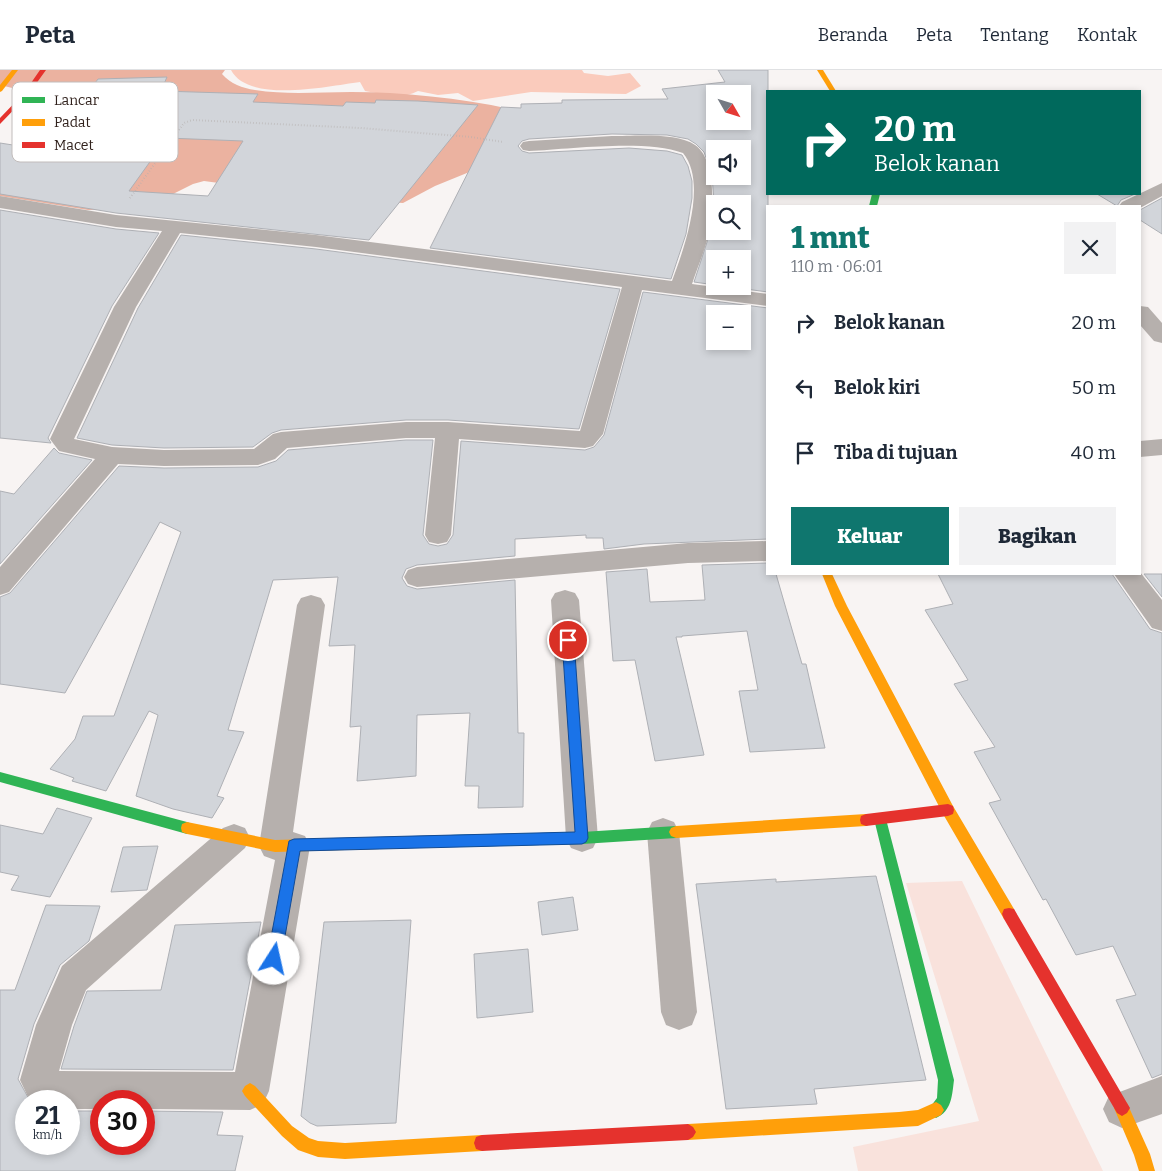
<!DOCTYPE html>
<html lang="id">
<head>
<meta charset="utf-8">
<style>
  :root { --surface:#fff; --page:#f2f2f3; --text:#1f2937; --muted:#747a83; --line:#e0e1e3; --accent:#0f766e }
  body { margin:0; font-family:Bitter,serif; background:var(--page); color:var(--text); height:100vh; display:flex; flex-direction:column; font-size:19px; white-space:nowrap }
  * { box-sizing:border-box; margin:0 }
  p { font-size:16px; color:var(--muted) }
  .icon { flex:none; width:28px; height:28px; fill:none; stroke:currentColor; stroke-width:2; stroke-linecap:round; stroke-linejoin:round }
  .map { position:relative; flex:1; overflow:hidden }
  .panel { position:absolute; left:766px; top:135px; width:375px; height:370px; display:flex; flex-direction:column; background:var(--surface); border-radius:0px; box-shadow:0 2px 8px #0003 }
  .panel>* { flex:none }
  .banner { position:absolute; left:766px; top:20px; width:375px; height:105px; border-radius:0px; box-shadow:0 2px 8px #0003; background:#00695c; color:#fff; overflow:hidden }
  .needle { width:32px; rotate:129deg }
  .tools { position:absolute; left:706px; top:15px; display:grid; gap:10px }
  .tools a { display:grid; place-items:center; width:45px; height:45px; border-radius:0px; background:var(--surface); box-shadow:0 2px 8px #0003; font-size:25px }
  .speed { position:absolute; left:15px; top:1020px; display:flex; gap:10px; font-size:25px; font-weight:700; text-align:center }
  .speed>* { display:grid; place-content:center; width:65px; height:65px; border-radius:50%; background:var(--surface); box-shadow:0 2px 8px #0003; line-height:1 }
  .speed small { font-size:12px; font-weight:400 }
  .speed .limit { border:8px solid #d22; background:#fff; color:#111 }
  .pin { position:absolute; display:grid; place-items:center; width:42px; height:42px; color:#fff; margin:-21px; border:2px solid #fff; border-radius:50%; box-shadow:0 1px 5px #0007 }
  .me { position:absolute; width:55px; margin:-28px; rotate:10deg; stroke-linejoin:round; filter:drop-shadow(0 0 4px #0008) }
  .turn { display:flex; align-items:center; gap:18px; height:105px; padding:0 25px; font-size:22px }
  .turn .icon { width:65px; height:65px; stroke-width:2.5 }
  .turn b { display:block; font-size:35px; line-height:42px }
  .round { display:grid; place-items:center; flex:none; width:52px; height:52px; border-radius:0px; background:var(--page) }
  .overview { display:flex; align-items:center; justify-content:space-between; height:85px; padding:0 25px }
  h1 { font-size:30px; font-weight:800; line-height:38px; color:var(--accent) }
  .primary-button { display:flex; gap:10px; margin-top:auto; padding:10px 25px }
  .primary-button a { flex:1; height:58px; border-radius:0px; background:var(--accent); color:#fff; font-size:20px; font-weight:800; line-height:58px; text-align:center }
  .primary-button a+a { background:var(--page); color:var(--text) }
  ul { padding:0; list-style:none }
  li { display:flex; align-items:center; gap:15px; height:65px; padding:0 25px }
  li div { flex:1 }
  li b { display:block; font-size:19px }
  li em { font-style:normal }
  header { display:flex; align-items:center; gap:30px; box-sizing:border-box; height:70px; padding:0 25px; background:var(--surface); border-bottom:1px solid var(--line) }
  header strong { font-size:24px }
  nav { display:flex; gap:28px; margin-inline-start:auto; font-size:18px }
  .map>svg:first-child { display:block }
</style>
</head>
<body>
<header>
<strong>Peta</strong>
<nav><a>Beranda</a><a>Peta</a><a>Tentang</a><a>Kontak</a></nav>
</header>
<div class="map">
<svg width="1162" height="1101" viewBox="0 0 1162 1101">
  <rect width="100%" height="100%" fill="#f8f4f3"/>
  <!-- green -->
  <path fill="#f9e2dc" d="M962,811L1103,1101H858L853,1077L979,1051L906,813Z"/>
  <!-- forest -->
  <path fill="#facbbc" d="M231,0H582L584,3L608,6L630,3L641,16L626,24L531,22L473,31L458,23L438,25L418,21C401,30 383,24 365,21L360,12C328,16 249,34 231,0Z"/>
  <!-- water -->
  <path fill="#ebb2a0" d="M0,0H225L222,4C231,14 242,18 255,20C287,25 319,22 351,22C401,22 461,28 510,39L489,94L435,116L403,133L338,129L204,111L193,114L169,126L125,139L88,140L0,126V89L36,61L45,47L41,25L0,15Z"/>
  <!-- building -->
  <g fill="#d2d5da" stroke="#aeb0b5" fill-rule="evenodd">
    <path d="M718,0H768V222L723,216H742V189H715V215L694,212L712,157L714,132L712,105L704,82L696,74L688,69L667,65L612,64L529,69L522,71L518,76L522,81L529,83L629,78L667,81L682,85L688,96L692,111V128L686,164L671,209L430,178L501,37L521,38V34L562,33V30L668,29L662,19L725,12ZM715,24H742V51H715ZM715,79H742V106H715ZM715,134H742V161H715Z"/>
    <path d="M167,7L161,21L258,24L253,32L343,36L346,32L375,33L376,30L418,31L478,35L369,170L116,143L0,124V73L45,80L98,9ZM167,68L243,71L208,126L129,121Z"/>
    <path d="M1097,124H1135L1121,130L1117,136Z"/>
    <path d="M1162,128V164L1140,150V140Z"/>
    <path d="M0,140L116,159L159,163L112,236L48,368L51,373L0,368Z"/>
    <path d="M181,165L316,179L620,219L579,359L448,350H406L281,360L272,363L253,377L164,378L112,375L77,368L138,238Z"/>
    <path d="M643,222L768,238V469L644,474L604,479L603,468H586V465L515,469V486L417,495L406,499L402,508L407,516L417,519L515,510L518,663H524L523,737L478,738L479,716H465L470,643L417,645L416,706L357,711L361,656L350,657L355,575L329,576L338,507L273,510L228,660L244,662L217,726L224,728L212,748L173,739L136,726L158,645L149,641L106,721L72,711L74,708L50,699L75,669L83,646H114L181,462L160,452L65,623L0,614V527L10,523L119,396L164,398L258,397L276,391L288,380L406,370H433L423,465L429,474L438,476L447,474L453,465L461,371L585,380L594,377L604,365ZM715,244H742V271H715Z"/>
    <path d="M54,378L59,383L92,390L0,494V421L14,424Z"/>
    <path d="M768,493V504H776L802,594H806L825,678L750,682L739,621L758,620L747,561L682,566V567H676L704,685L655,691L635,590L613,591L606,502L647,499L650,532L705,530L702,495Z"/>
    <path d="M938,504H1112L1150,559L1162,563V1004L1152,1008L1116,930L1136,925L1113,876L1076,885L1046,829L1043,830L989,733L1001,730L974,682L995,677L954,614L968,610L925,540L953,534Z"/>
    <path d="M1144,504H1162V527Z"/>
    <path d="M57,738L92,748L50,827L11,820L19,806L0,802V755L43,764Z"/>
    <path d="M158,776L147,820L111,822L123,777Z"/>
    <path d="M876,806L926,1010L814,1019L817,1034L726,1039L696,814L776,809V812Z"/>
    <path d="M573,827L578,860L542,865L538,832Z"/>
    <path d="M46,835L100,836L89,871L60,895L34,954L18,1009L30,1031H26V1074H69V1041H101V1074H144V1041L223,1042L217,1065L243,1066L235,1101H0V920H15Z"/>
    <path d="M411,850L396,1053L317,1056L310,1053L301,1046L324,852Z"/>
    <path d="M261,852L233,1000L61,999L74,956L87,921L161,920L175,855Z"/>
    <path d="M528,879L533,942L477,948L474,884Z"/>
  </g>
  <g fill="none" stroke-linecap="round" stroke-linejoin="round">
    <!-- path -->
    <g stroke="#b4afad" stroke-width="2" stroke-dasharray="0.5 2.5" stroke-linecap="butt">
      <path d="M93,81L161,86"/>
      <path d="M130,128L184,53L192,50L360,58L471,67L503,72"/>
    </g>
    <!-- street -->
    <g fill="#b6b0ad" fill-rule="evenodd">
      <path d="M612,66C634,66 677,62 695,75C718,91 713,144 708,167C704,183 697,198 692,214L768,224V236L642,220L603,364L593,376L585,378L459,369L451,465L447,472L438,474L429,472L425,465L435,368H406L287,378L275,389L258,395L164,396L118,394L9,522L0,525V497L95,389L59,381L50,369L114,237L162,161L116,157L0,138V126L116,145L316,165L672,211C684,179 708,113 683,83C646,69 570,79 529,81L523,80L520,76L523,72L529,71ZM180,163L316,177L622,217L580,361L448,352H406L281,362L273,364L254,379L164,380L112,377L74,369L136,237Z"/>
      <path d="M1162,113V126L1140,138V136H1119L1122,132Z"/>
      <path d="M1140,236L1148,237L1162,253V273L1154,271L1140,255Z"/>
      <path d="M1162,369V385L1140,387V371Z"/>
      <path d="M768,471V491L688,493L417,517L408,514L404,507L408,500L417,497L688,473Z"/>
      <path d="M1140,502L1162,530V561L1152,558L1114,504H1140Z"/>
      <path d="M565,520L575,523L579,530L598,768L593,778L582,782L571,778L566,768L551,530L555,523Z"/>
      <path d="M311,525L321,528L325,535L293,762L305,766L310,776L269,1021L263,1034L250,1040L144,1039V1031H101V1039H69V1031H34L29,1029L20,1010L36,955L62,896L223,758L234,754L245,758L250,768L245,778L86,920L72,955L59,1001L235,1002L275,790L264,786L259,776L297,535L301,528Z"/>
      <path d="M663,748L674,752L679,762L697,942L692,955L679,960L666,955L661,942L647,762L652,752Z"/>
      <path d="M1162,1006V1044L1122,1058L1109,1052L1103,1039L1109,1026Z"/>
    </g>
    <!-- fast -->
    <g fill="#30b455" fill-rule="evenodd">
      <path d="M872,124H880L877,136H869Z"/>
      <path d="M0,702L187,752L192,754L193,758L192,762L187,764L0,712Z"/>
      <path d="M880,743L885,745L886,749L954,1010C952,1025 952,1041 936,1048L931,1045L928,1040L937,1028L938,1010L874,749L875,745Z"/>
      <path d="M676,756L681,758L683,762L681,766L676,768L582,774L450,777L445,775L443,771L445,767L450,765L582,762Z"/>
    </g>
    <!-- slow -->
    <g fill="#ff9f0a" fill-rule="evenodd">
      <path d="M12,0H18L2,21L0,22V15Z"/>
      <path d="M817,0H823L836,21H830Z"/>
      <path d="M822,504H832L847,536L953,736L1014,839L1016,844L1014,849L1009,850L1004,849L943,744L835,536Z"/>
      <path d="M866,744L871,746L872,750L871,754L866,756L676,768L671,766L669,762L671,758L676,756Z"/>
      <path d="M187,752L275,770L450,765L455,767L457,771L455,775L450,777L275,782L187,764L182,762L181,758L182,754Z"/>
      <path d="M250,1013L255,1016L292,1056L309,1068L318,1071L345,1073L482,1065L488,1067L490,1073L488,1079L482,1081L345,1089L318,1087L298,1080L282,1066L245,1026L242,1021L245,1016Z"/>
      <path d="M1122,1030L1127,1033L1150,1084L1155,1101H1139L1134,1085L1114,1038L1117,1033Z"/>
      <path d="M936,1032L941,1035L944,1040L941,1045L918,1056L688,1070L683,1067L680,1062L683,1057L688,1054L899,1042L918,1040Z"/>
    </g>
    <!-- jam -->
    <g fill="#e5322d" fill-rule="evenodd">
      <path d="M40,0H46L28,25L0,54V48L24,23Z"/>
      <path d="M948,734L953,736L954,740L953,744L948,746L866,756L861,754L860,750L861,746L866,744Z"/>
      <path d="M1009,838L1014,839L1127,1033L1130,1038L1127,1043L1122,1046L1117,1043L1004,849L1002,844L1004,839Z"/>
      <path d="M688,1054L693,1057L696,1062L693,1067L688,1070L482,1081L476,1079L474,1073L476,1067L482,1065Z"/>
    </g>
  </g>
  <!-- route -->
  <path fill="#1a73e8" stroke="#114b97" d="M568,565L574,570L588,768L586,772L582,774L300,781L281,889L279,894L274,896L269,894L267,889L289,771L294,769L575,762L562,570Z"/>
  <!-- legend -->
  <rect x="12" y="12" width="166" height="80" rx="8" fill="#fff" stroke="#c1bcbb" stroke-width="1"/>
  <rect x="22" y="27" width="23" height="6" fill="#30b455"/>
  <rect x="22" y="49" width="23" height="7" fill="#ff9f0a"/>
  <rect x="22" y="72" width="23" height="6" fill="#e5322d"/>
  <g font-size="14" fill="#30211c">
    <text x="54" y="35">Lancar</text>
    <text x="54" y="57">Padat</text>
    <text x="54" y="80">Macet</text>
  </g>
</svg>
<div class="tools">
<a><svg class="needle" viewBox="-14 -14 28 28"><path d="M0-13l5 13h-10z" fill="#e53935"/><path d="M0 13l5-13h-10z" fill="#747a83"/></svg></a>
<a><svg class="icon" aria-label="sound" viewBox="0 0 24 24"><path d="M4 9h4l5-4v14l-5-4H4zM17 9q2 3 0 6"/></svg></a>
<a><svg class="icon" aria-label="search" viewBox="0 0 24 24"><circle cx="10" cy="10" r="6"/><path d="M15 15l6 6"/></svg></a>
<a>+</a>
<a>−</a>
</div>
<div class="speed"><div>21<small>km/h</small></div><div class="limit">30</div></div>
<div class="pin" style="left:568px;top:570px;background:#d93025"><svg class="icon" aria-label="arrive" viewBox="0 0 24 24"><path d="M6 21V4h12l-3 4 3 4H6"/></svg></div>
<svg class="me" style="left:274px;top:889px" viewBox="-20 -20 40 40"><circle r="19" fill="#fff"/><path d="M0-13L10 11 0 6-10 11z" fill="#1a73e8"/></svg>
<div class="banner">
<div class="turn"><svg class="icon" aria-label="right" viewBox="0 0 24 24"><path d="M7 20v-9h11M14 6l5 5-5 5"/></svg><div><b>20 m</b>Belok kanan</div></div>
</div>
<section class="panel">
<div class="overview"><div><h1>1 mnt</h1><p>110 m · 06:01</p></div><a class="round"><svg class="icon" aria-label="close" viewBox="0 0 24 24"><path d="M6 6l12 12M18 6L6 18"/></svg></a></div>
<ul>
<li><svg class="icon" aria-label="right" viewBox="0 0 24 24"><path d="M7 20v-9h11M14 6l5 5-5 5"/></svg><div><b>Belok kanan</b></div><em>20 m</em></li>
<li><svg class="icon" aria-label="left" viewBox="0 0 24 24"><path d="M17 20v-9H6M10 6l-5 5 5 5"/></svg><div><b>Belok kiri</b></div><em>50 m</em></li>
<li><svg class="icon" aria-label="arrive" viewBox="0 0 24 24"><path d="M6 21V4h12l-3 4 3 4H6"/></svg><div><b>Tiba di tujuan</b></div><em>40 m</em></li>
</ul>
<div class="primary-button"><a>Keluar</a><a>Bagikan</a></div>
</section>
</div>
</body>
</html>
